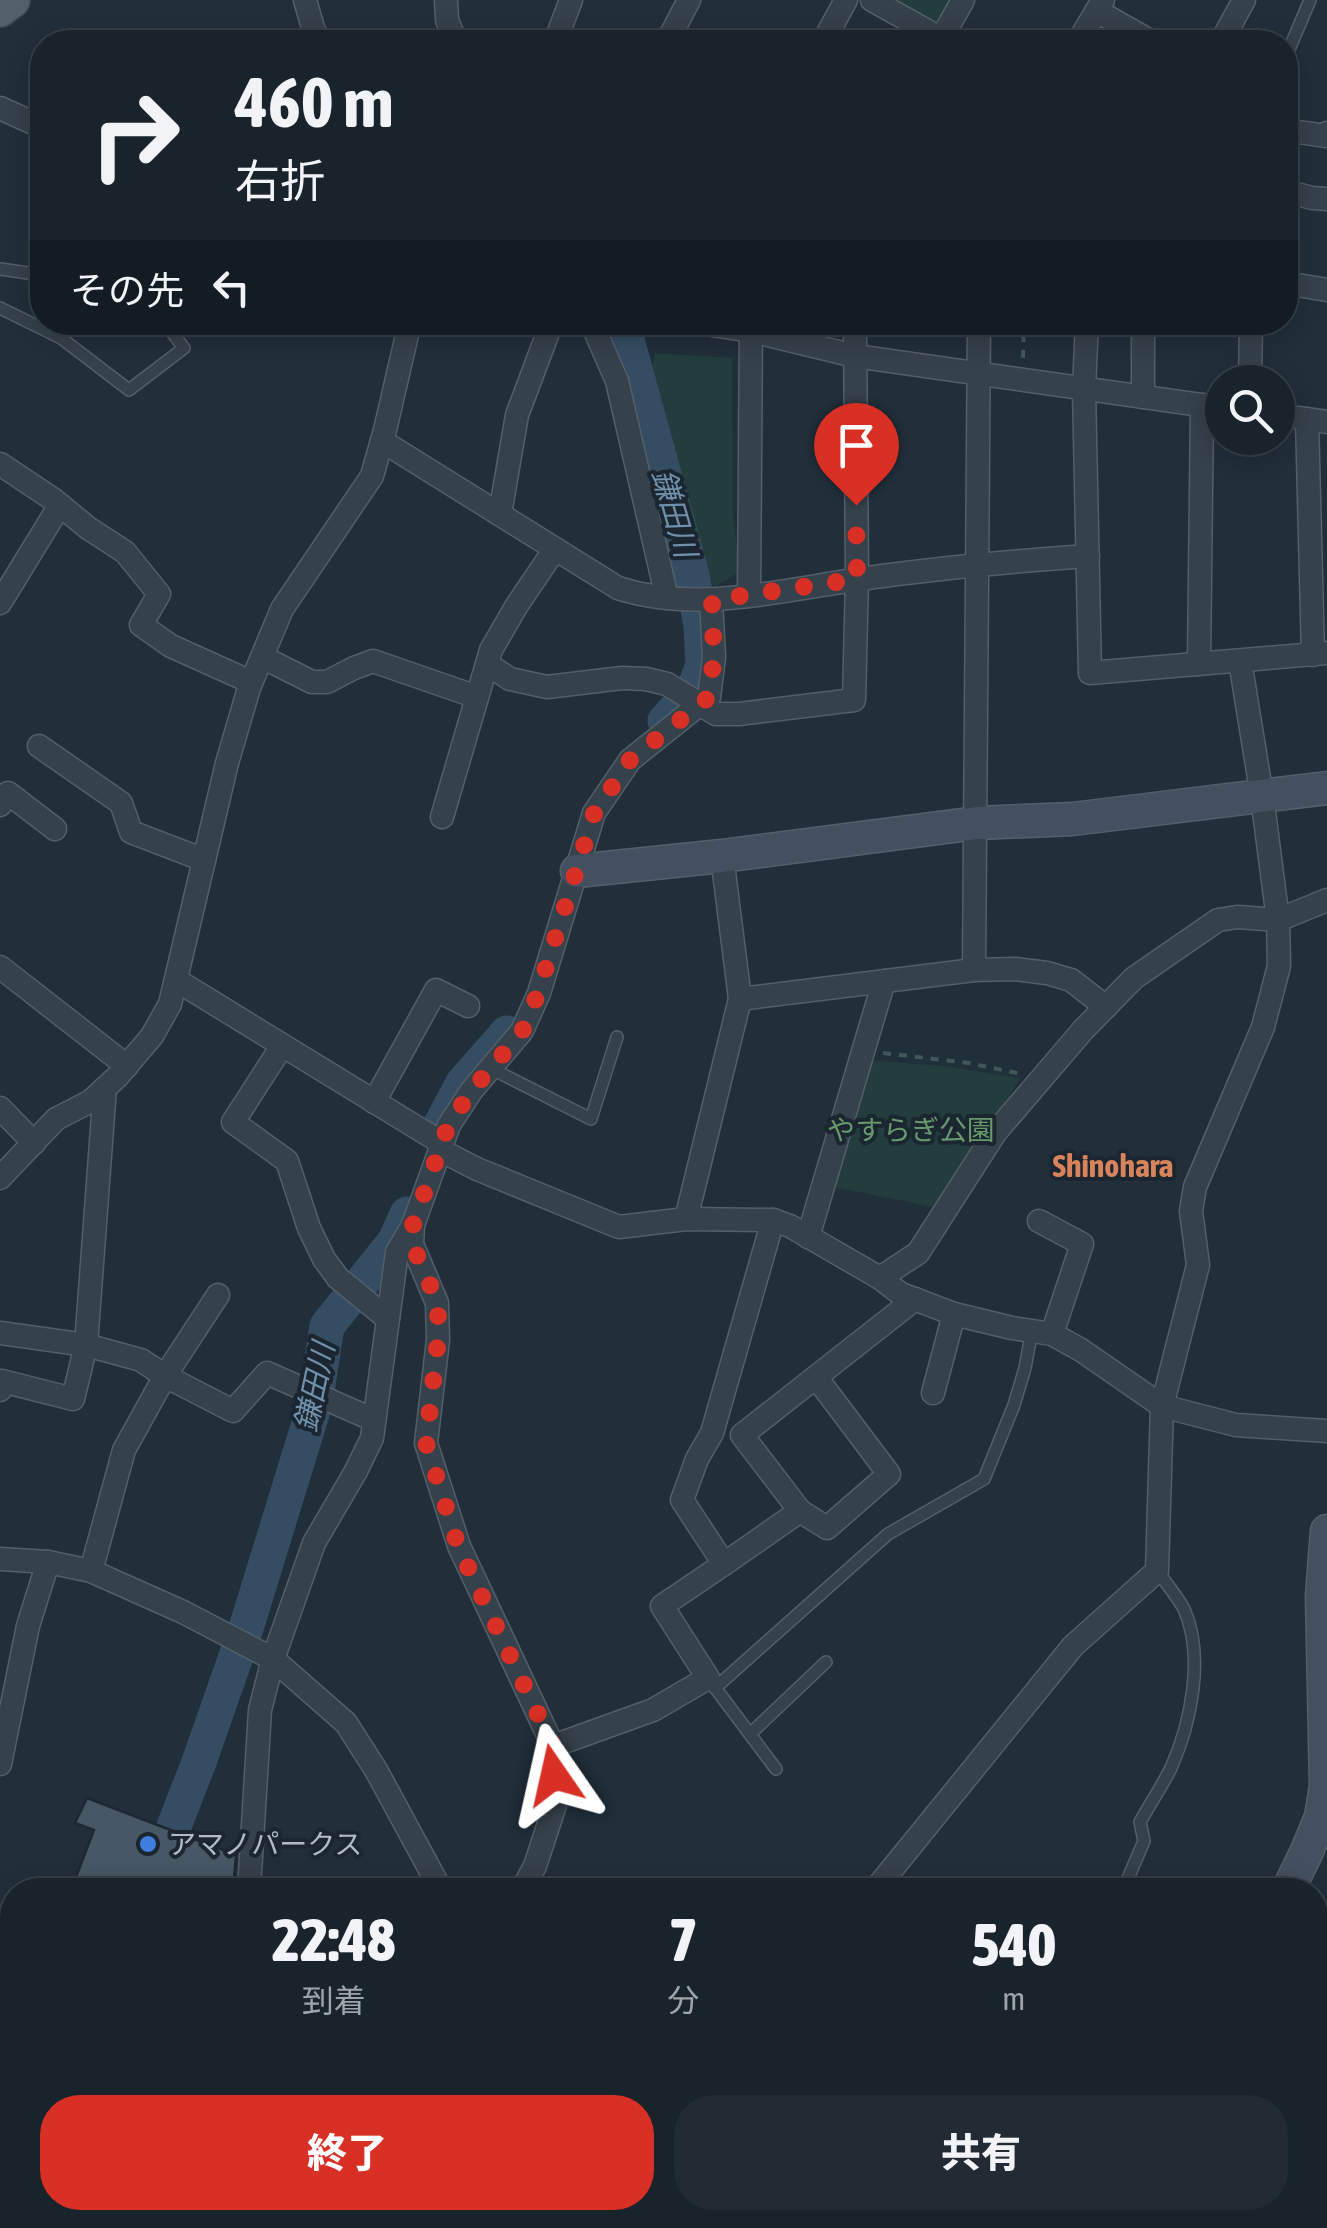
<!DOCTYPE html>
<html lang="ja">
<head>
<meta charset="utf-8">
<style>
  :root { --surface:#19232c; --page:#222b34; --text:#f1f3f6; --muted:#9fa4a9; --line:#374048; --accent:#d93025 }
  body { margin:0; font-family:"Asap Condensed","Noto Sans JP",sans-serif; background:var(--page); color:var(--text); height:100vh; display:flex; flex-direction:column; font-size:38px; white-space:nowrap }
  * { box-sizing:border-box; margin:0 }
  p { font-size:32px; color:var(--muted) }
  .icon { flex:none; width:55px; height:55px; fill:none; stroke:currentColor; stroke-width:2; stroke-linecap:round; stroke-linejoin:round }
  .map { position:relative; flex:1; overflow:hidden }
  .drawer { position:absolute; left:0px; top:1878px; width:1328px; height:352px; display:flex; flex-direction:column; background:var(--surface); border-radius:40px 40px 0 0; box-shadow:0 5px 25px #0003,0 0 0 2px var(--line) }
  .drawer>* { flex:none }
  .banner { position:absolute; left:30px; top:30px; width:1268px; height:305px; border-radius:40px; box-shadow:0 5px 25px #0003,0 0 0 2px var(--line); background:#19232c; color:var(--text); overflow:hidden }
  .controls { position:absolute; left:1205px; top:365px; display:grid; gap:20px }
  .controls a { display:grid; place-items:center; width:90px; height:90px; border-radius:50%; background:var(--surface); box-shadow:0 5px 25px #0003,0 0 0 2px var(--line); font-size:50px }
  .pin { position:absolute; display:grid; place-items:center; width:85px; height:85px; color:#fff; margin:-102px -42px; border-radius:50% 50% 50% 0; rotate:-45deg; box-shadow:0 0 10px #0007 }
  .pin .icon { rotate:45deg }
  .me { position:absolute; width:110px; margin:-55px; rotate:349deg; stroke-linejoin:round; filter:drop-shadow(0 0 8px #0008) }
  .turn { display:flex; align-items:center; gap:35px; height:210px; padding:0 40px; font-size:45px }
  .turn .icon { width:130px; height:130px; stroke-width:2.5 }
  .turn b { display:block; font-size:70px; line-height:85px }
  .then { display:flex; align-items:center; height:95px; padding:0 40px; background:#0003; gap:20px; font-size:38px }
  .eta { display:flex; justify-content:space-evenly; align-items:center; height:170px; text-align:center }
  .eta b { font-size:60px; font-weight:800; line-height:70px }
  .button { display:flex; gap:20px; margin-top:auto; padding:20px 40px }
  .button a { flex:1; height:115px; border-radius:40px; background:var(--accent); color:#fff; font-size:40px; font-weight:800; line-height:115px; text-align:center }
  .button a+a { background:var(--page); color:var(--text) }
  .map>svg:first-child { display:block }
</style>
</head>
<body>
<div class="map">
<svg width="1327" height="2228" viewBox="0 0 1327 2228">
  <rect width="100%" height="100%" fill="#212f3b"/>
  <!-- green -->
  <g fill="#233c3c">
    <path d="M879,0H959L939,34Z"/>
    <path d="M655,353L732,358L733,517L740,572L715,586L699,566L683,506L670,430L652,369Z"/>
    <path d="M865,1060L944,1066L1020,1078L939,1208L829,1186Z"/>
  </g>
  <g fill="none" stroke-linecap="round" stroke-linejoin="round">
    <!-- river -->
    <g stroke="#354d63" stroke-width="35">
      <path d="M622,322L692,575L701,626L703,665L694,689L665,721"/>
      <path d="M439,1128L463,1083L507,1033"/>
      <path d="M156,1890L162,1857L199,1762L247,1625L315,1404L327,1326L395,1241L407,1214"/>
      <path d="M58,2228L64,2218"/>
    </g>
  </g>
  <!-- building -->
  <path fill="#475765" stroke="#1d2832" stroke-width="2.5" d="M87,1798L236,1855L233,1890H71L94,1830L75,1823Z"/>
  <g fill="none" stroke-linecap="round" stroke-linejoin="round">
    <defs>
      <g id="lane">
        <path d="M1285,59L1310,0"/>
        <path d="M0,269L42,275"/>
        <path d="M0,308L61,338L129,390L184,348L164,322"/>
        <path d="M490,1068L591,1119L617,1037"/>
        <path d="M713,1685L776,1769"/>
        <path d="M715,1688L888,1534L984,1479L1014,1405L1025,1368L1032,1330"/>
        <path d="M750,1734L826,1662"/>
        <path d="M1123,1890L1144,1841L1140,1822C1150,1804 1162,1786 1171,1768C1191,1723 1205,1656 1184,1609C1177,1596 1166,1583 1157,1571"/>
        <path d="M868,2228L871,2218"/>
      </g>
      <g id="street">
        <path d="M305,0L313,28L320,42"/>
        <path d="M446,0L447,20L456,42"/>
        <path d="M872,0L947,42"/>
        <path d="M1097,11L1152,42"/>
        <path d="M941,39L963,0"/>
        <path d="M555,42L571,0"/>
        <path d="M667,42L689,0"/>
        <path d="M823,42L846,0"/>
        <path d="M1078,42L1103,0"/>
        <path d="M1221,42L1244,0"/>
        <path d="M0,108L42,127"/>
        <path d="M1285,130L1326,136L1327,133"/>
        <path d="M1285,191L1312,198L1327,199"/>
        <path d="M1285,283L1327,290"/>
        <path d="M591,322L617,381L667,598"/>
        <path d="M692,322L751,331L855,356L1222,408"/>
        <path d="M1087,322L1084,389L1090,673L1327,653"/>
        <path d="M1250,382L1251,322"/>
        <path d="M1143,397V322"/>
        <path d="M1278,415L1327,422"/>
        <path d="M1307,419L1313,655"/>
        <path d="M382,441L618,588C698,614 786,589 867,578C941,568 1014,561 1088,556"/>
        <path d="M0,464L54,500L88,528L125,552L159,594L141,625L171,646L251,682"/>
        <path d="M500,514L517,415L552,322"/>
        <path d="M749,595L751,322"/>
        <path d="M0,603L60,505"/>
        <path d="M262,657L312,682H327L354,668L373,661L477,697"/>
        <path d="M487,664L510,679L547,687L622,678L646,679L667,684L716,714H739L854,700L857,579L855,322"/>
        <path d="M1199,664L1202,405"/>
        <path d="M39,746L121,803L131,832L204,860"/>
        <path d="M0,805L8,793L55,829"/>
        <path d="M442,817L491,650L517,605L555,549"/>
        <path d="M0,967L127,1066"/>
        <path d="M974,970L979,322"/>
        <path d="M176,980L442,1143"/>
        <path d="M740,999L974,970L1015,969L1047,973L1071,980L1106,1007"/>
        <path d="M282,1046L233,1122L287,1161L309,1228L324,1259L338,1278L388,1319"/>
        <path d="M374,1102L436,990L468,1006"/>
        <path d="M0,1108L34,1143"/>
        <path d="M440,1150L477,1169L619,1227L686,1219L773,1220L790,1226L880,1278L918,1253L995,1133L1083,1030L1134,978L1218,920L1237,917L1278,920L1327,900"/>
        <path d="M0,1178L56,1119L91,1101L118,1076L152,1036L170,1004L227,763L249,688L282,609L372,476L385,430L410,322"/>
        <path d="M686,1219L740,999L722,856"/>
        <path d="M1039,1221L1082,1244L1052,1334"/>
        <path d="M808,1237L884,981"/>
        <path d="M880,1278L901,1294L954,1314L1012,1328L1052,1334L1081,1350L1162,1406L1236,1425L1327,1431"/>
        <path d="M0,1333L86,1345L105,1088"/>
        <path d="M0,1390L2,1381L73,1399L86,1345L141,1360L165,1376L233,1411L267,1373L374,1420"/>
        <path d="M933,1393L954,1314"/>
        <path d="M800,1511L827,1528L889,1474L816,1377"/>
        <path d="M0,1559L48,1562L91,1571L183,1612L273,1659L346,1723L376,1770L441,1890"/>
        <path d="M724,1564L800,1511L742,1435L915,1299"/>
        <path d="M91,1571L124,1450L165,1376L218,1295"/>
        <path d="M553,1746L653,1710L708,1678L662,1606L724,1564L682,1500L697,1459L712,1433L773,1220"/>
        <path d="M0,1764L28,1626L48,1562"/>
        <path d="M249,1890L260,1710L273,1659L314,1543L356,1471L372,1438L397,1252L413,1225"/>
        <path d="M522,1890L535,1866L555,1805L553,1746L459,1546L426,1443L438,1340L437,1303L412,1244L413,1225L449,1125L472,1090L522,1031L539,993L594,813L630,760L709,697L714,657L711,600"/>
        <path d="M875,1890L1073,1646L1157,1571L1162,1406L1198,1265L1191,1211L1195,1187L1263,1027L1279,966L1278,920L1262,796L1240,661"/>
        <path d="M132,2228L139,2218"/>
        <path d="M390,2228L393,2218"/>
        <path d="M599,2228V2218"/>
      </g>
      <g id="secondary">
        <path d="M577,871L722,856L977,823L1073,819L1327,788"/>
        <path d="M1288,1890L1307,1851L1321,1817L1326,1786L1322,1596L1327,1531"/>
        <path d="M0,2072H12"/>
        <path d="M0,2170H12"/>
        <path d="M1315,2177L1327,2180"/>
        <path d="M893,2218L1066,2228"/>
        <path d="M1185,2228L1187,2218"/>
      </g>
      <path id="primary" d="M0,9L12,0"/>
    </defs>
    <!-- lane casing -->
    <use href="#lane" stroke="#535f69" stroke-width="14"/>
    <!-- street casing -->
    <use href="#street" stroke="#535f69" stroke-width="25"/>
    <!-- secondary casing -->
    <use href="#secondary" stroke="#535f69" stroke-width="35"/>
    <!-- primary casing -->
    <use href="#primary" stroke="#3e4a54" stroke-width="38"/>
    <!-- path -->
    <g stroke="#415859" stroke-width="4" stroke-dasharray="8 8" stroke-linecap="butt">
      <path d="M1023,358L1024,322"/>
      <path d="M883,1053L969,1063L1021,1074"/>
    </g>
    <!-- lane -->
    <use href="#lane" stroke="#35414b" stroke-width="11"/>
    <!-- street -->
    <use href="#street" stroke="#35414b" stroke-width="22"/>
    <!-- secondary -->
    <use href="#secondary" stroke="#43505f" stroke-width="32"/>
    <!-- primary -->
    <use href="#primary" stroke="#53606c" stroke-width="35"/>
  </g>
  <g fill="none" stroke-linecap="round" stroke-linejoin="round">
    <!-- route -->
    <path stroke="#d93025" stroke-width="18" stroke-dasharray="0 32.4" d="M554,1775L553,1746L458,1546L426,1443L438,1340V1303L412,1244L413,1225L448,1126L472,1090L522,1032L538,993L594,814L630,760L709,697L714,657L712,600L857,579L856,505"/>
  </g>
  <!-- markers -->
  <circle fill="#3f7fe0" stroke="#1b2630" stroke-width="4" cx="148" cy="1844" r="10"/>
  <g text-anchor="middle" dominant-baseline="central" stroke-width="8" stroke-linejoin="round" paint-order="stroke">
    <!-- park labels -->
    <g font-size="28" fill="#67996d" stroke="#1b2630">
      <text x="911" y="1130">やすらぎ公園</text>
    </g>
    <!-- poi labels -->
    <g font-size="28" fill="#b0bcc7" stroke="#1b2630" text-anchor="start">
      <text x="168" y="1844">アマノパークス</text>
    </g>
    <!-- water labels -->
    <g font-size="30" font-style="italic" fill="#7090ac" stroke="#1b2630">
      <text transform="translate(675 513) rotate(74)">鎌田川</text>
      <text transform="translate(314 1387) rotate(-78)">鎌田川</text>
    </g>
    <!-- quarter labels -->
    <g font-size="32" font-weight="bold" fill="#d7845c" stroke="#1b2630">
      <text x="1113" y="1165">Shinohara</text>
    </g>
  </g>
</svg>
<div class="controls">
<a><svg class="icon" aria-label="search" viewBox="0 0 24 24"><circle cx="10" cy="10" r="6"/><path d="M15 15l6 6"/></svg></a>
</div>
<div class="pin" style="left:856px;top:505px;background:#d93025"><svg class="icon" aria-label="arrive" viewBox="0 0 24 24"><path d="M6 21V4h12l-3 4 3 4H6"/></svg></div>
<svg class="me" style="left:554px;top:1775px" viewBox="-20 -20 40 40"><path d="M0-17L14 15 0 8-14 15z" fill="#d93025" stroke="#fff" stroke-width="4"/></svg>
<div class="banner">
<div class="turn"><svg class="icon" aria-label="right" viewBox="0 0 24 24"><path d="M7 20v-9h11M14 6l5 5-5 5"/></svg><div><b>460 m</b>右折</div></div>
<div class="then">その先<svg class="icon" aria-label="left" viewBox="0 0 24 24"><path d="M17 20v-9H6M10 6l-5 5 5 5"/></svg></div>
</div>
<section class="drawer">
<div class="eta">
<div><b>22:48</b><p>到着</p></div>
<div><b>7</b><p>分</p></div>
<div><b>540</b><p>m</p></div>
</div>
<div class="button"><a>終了</a><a>共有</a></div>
</section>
</div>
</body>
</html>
